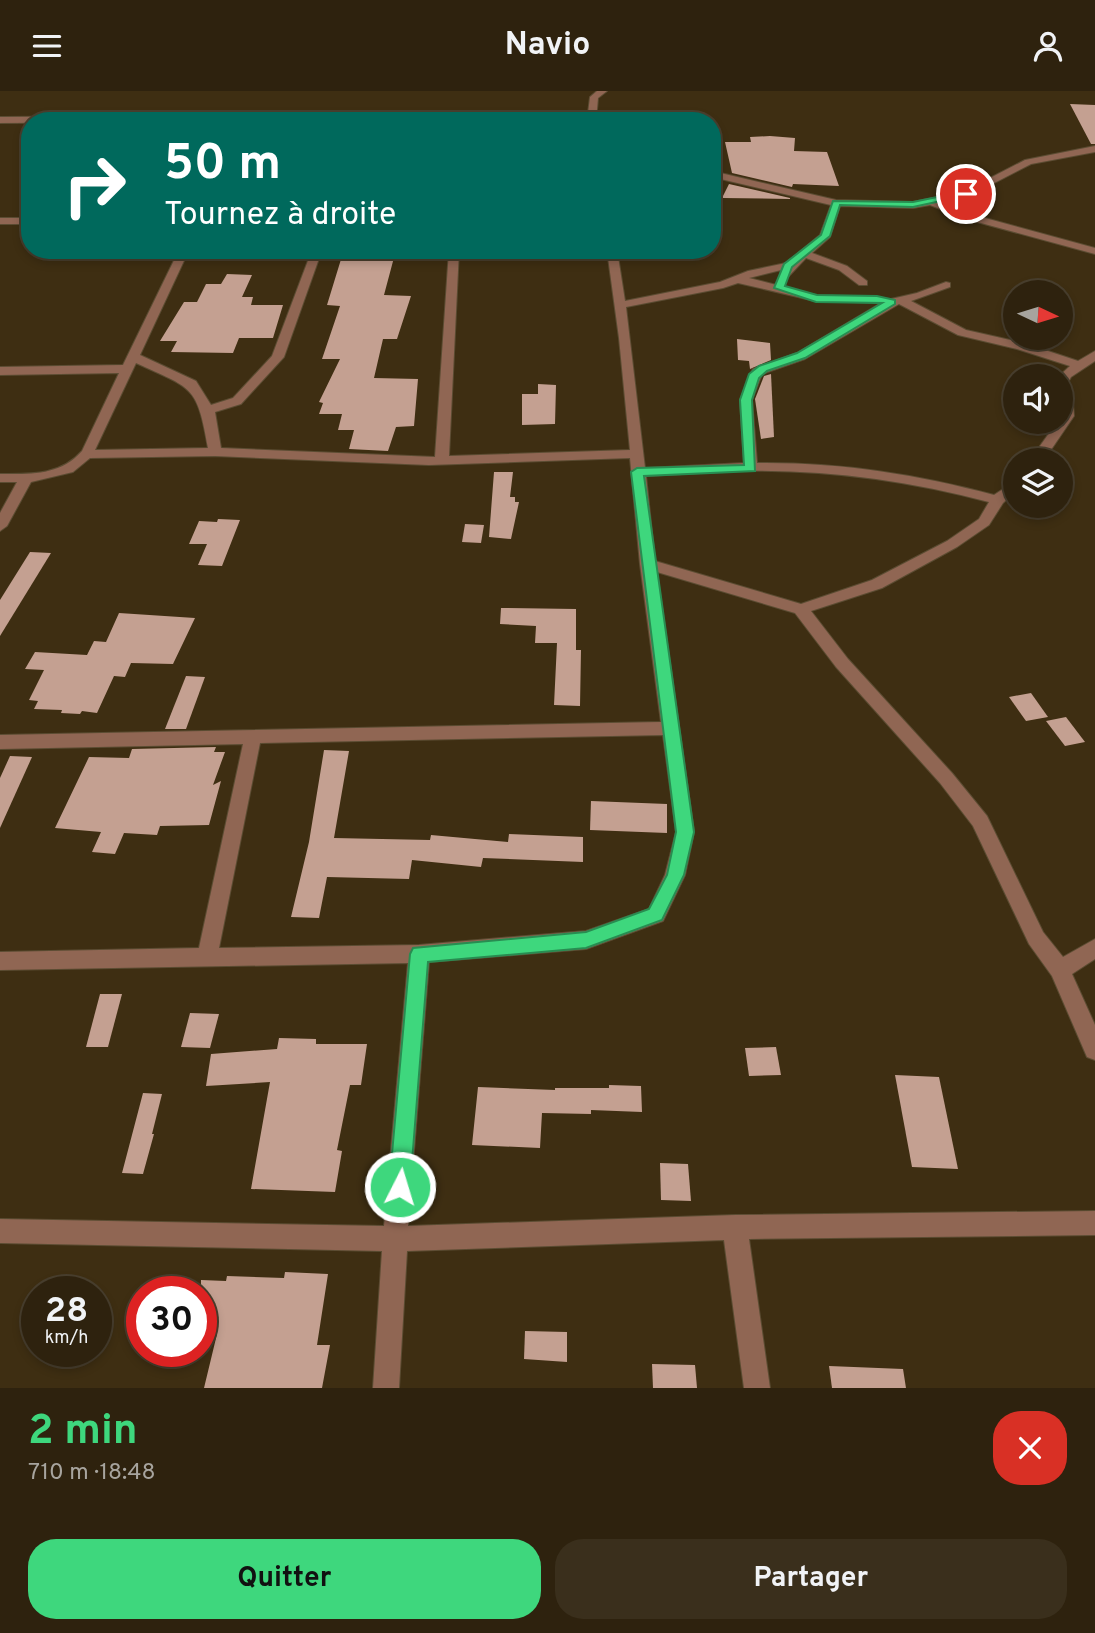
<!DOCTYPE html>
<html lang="fr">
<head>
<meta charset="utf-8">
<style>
  :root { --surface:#2e220e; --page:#3a2f1c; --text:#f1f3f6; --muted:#a7a49e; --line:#493f2e; --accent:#3ed77d }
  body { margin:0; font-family:Overpass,sans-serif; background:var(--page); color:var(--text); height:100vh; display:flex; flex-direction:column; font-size:26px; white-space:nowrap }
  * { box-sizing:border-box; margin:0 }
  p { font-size:23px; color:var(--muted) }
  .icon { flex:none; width:38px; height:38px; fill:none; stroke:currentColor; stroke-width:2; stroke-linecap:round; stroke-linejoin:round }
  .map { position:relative; height:1297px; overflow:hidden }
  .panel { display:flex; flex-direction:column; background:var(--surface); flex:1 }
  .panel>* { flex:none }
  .guide { position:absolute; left:21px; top:21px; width:700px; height:147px; border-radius:28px; box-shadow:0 4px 10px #0003,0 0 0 2px var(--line); background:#00695c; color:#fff; overflow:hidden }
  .needle { width:46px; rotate:94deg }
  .controls { position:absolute; left:1003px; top:189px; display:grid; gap:14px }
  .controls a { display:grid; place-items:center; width:70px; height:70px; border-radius:50%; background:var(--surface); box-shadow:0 4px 10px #0003,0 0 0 2px var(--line); font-size:35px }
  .speed { position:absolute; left:21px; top:1185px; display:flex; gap:14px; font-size:35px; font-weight:700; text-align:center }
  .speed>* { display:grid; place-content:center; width:91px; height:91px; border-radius:50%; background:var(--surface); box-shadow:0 4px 10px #0003,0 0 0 2px var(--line); line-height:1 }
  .speed small { font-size:18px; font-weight:400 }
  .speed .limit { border:10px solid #d22; background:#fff; color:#111 }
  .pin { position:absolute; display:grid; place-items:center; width:60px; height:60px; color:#fff; margin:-30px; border:4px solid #fff; border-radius:50%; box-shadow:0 2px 7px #0007 }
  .me { position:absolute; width:77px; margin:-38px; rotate:5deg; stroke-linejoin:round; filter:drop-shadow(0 0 5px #0008) }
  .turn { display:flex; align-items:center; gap:24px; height:147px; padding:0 28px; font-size:32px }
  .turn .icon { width:91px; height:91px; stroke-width:2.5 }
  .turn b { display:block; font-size:49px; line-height:60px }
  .round { display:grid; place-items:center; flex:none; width:74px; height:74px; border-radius:28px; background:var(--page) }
  .overview { display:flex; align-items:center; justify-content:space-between; height:119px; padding:0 28px }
  h1 { font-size:42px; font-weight:700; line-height:52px; color:var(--accent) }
  .button { display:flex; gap:14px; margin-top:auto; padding:14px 28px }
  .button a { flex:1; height:80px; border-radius:28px; background:var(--accent); color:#111; font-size:28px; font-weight:700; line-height:80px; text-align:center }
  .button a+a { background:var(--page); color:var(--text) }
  header { display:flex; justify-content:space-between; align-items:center; height:91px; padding:0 28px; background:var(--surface); font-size:32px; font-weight:700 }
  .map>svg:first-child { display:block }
</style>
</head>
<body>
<header><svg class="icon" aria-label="menu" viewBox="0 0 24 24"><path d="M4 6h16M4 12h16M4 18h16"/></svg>Navio<svg class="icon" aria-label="person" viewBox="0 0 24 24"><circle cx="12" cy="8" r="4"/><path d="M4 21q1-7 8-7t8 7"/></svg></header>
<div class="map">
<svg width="1095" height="1297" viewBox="0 0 1095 1297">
  <rect width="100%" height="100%" fill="#3e2e12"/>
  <!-- building -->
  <g fill="#c4a091">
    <path d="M1070,13L1095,14V53H1091Z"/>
    <path d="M770,45L795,47L794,60L827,61L839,95L793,93L792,96L732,82L725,51H751L750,46Z"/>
    <path d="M729,93L790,107V108L722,107Z"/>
    <path d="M351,159H396L384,204L411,205L397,248H383L374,287L418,288L414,335L396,336L388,360L349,358L354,339H338L342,323H319L323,312L319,311L340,268H322L340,215L327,214L342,165H349Z"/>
    <path d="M227,183L252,184L242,206H253L251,214H283L273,247H239L233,262L171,261L177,250H160L184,211H197L206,193H221Z"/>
    <path d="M737,248L770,252L771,269L750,278L749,270L738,269Z"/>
    <path d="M771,283L774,346L761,348L755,308L764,285Z"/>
    <path d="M538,293L556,294L555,333L522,334V303H538Z"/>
    <path d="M494,381H513L510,406H515V411H519L511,448L489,446Z"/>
    <path d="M218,428L240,429L222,475L198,474L207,453H189L199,430L217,431Z"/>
    <path d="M465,433L484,434L481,452L462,451Z"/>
    <path d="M30,461L51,462L0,545V509Z"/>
    <path d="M501,517L576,518V559H581L580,615L554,614L557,552H535L536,535L500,533Z"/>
    <path d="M119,522L195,527L173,573L131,572L125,586L114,585L97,622L82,620L80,623L61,622L62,619L34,618L38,610L29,609L44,579L25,578L35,561L87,564L94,550L106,551Z"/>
    <path d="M186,585L205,586L186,638H165Z"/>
    <path d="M1031,602L1048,626L1026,630L1009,606Z"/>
    <path d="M1066,626L1085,651L1065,655L1046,630Z"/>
    <path d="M216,656L214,661H225L213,694L221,690L209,734L160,735L157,744L124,742L115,763L92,761L101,741L55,737L89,666L129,667L132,658Z"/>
    <path d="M324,659L349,660L334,747L430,749L431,744L508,751L509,743L583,746V771L483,767L481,776L412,769L409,788L327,786L319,827L291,826L309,751Z"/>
    <path d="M10,665L32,666L0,737V687Z"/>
    <path d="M591,710L667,713V742L590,739Z"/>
    <path d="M100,903H122L108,956H86Z"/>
    <path d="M190,922L219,923L210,957L181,956Z"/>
    <path d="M279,947L316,948V953H367L361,994H350L337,1059L342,1060L335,1101L251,1098L270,991L206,995L211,963L277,958Z"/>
    <path d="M776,956L781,984L749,985L745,957Z"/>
    <path d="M895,984L939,986L958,1078L912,1076Z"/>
    <path d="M609,994L641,995L642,1021L591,1019V1023L542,1022L540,1057L472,1054L478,996L555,999V997H609Z"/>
    <path d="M143,1002L162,1003L152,1043H154L143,1083L122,1082Z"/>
    <path d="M660,1072L688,1073L691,1110L661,1109Z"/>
    <path d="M285,1181L328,1183L317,1254H330L322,1297H204L217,1243H201V1189L226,1190L227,1185L284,1187Z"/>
    <path d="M525,1240L567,1241V1271L524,1268Z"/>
    <path d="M652,1273L695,1274L697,1297H653Z"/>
    <path d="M829,1275L903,1278L906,1297H832Z"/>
  </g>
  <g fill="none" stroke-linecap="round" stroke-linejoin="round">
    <defs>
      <g id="minor">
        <path d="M597,0H607L598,7L596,30H588V28L0,32V26L588,22L590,6Z"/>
        <path d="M1095,55V61L1031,73L969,105L941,111L974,124L1095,157V163L966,128L930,114L913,117L840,115L830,146L812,162L847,175L867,190V194H859L839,179L806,167L788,186H780L781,179L749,187L815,204L891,208L917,202L946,191L950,192V196L911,210L966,239L1024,252L1078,270L1095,260V270L1071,286L1065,297L1073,313L1074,325L1044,369H1030L1057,331H1060L1059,285L1070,275L1017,258L958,244L899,213L805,268L762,283L752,309L757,372C838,371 916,383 994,404L1015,390V401L1003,412L989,434L957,456L882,497L811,520L848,568L952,682L987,725L1043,841L1063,866L1095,848V868L1072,883L1095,934V969L1087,966L1052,885L1029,853L973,735L940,692L836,576L795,522L657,481L694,741L685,784L663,830L586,858L429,871L408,1135L735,1124L1095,1120V1144L749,1148L770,1297H744L724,1149L407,1160L399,1297H373L382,1160L0,1152V1128L384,1135L408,872L0,879V861L199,857L243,653L0,658V644L661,631L640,473L630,367L429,374L215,365L90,367L73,381L31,391L7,435L0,440V422L17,391H0V383C30,383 60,385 82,360L119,282L0,284V276L123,274L179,159H189L140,264L196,290L211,314L233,307L272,265L312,159H322L284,266L241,313L215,321L221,357L435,366L449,159H459L449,365L630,359L619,247L607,159H617L625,210L720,191L748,180L786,172L820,144L831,114L712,86V80L836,109L913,111L963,101L1025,69ZM738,192L815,210L881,212L797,262L753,278L740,309L744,372L645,377L626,216L723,197ZM136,272C192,298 197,293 208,357L95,359ZM737,380C822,378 906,389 989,411L979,428L947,450L872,489L801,513L655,470L646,385ZM663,644L676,741L665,784L649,818L586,840L419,854L219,857L260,652Z"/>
        <rect x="0" y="127" width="30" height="6"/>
      </g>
    </defs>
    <!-- minor casing -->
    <use href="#minor" stroke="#5b4c32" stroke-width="2"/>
    <!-- minor -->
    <use href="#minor" fill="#906653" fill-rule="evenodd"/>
  </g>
  <!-- route -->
  <path fill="#3ed77d" stroke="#288c51" stroke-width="2" d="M966,100L970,103L969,104L913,116L840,114L830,145L792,176L785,195L817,204L877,205L895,209V213L805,267L767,280L759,287L752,309L755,380L644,385L694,741L684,784L662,829L586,857L428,871L410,1096L407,1104L400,1107L392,1104L389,1096L410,863L413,857L586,841L649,818L667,784L676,741L631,381L637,377L744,374L740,309L749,283L759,275L797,262L882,212L816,211L774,197L784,173L821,144L833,110L913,111Z"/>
</svg>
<div class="controls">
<a><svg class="needle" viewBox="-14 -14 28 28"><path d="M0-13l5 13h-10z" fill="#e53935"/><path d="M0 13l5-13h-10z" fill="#a7a49e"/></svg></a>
<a><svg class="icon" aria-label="sound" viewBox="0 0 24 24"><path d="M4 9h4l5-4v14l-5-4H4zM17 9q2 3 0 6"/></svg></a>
<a><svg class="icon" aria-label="layers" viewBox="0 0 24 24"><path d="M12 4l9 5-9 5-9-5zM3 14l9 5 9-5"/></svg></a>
</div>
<div class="speed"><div>28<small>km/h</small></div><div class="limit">30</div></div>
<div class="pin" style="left:966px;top:103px;background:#d93025"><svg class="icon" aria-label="arrive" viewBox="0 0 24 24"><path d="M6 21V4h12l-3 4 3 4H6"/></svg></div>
<svg class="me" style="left:400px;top:1096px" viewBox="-20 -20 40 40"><circle r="17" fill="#3ed77d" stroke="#fff" stroke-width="3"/><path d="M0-11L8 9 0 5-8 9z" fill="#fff"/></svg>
<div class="guide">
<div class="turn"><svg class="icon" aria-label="right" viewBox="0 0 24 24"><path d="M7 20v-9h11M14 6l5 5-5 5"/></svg><div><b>50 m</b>Tournez à droite</div></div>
</div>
</div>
<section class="panel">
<div class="overview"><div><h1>2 min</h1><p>710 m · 18:48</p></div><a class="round" style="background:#d93025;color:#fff"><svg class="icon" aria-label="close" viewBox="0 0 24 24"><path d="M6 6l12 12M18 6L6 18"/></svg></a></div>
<div class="button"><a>Quitter</a><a>Partager</a></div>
</section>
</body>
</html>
